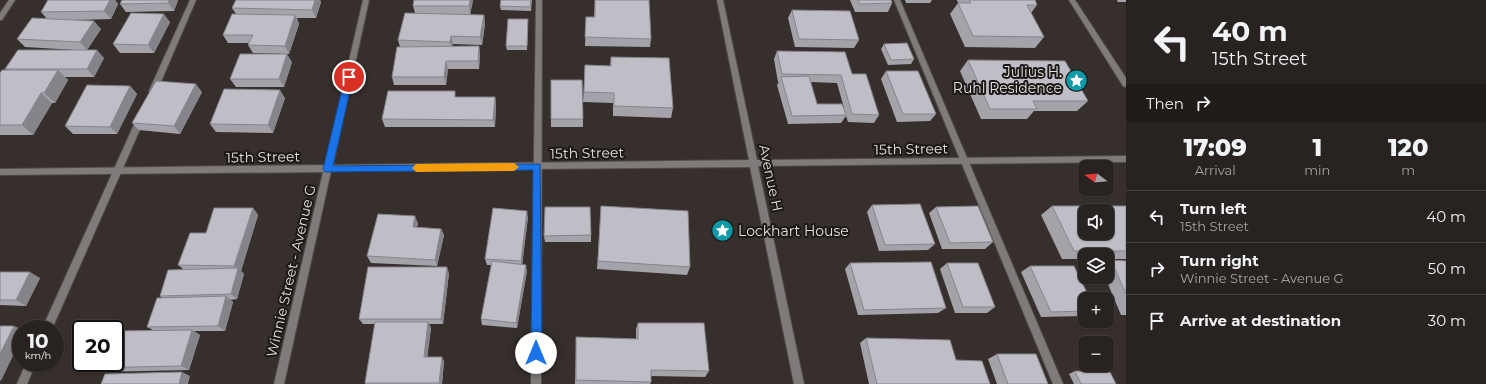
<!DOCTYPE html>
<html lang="en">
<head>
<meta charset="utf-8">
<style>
  :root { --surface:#282321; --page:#342f2e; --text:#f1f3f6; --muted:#a5a4a5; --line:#44403f }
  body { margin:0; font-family:Montserrat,sans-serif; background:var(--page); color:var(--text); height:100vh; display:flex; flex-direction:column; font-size:15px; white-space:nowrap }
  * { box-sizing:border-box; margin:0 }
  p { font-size:13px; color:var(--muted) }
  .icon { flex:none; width:22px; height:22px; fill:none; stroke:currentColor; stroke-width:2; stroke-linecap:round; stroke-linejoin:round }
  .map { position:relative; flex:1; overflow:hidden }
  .drawer { display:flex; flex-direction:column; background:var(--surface); width:360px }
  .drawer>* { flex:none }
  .top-card { background:#282321; color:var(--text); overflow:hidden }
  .needle { width:26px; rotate:286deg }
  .fabs { position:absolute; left:1078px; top:160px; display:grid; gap:8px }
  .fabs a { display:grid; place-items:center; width:36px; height:36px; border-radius:8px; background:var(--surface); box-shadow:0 1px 3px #0004,0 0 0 1px var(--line); font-size:20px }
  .speed { position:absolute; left:12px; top:320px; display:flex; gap:8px; font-size:20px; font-weight:700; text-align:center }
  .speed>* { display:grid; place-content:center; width:52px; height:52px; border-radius:50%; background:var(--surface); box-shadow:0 1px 3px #0004,0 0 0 1px var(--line); line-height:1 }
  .speed small { font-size:10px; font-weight:400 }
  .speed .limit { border:2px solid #111; border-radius:6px; background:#fff; color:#111 }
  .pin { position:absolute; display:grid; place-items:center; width:34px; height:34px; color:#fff; margin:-17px; border:2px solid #fff; border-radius:50%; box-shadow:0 1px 4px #0007 }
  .me { position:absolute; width:44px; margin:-22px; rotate:0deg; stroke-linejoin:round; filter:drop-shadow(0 0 3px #0008) }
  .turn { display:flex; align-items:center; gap:14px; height:84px; padding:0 20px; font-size:18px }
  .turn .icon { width:52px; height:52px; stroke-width:2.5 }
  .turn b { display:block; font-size:28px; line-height:34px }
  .then { display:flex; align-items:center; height:38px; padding:0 20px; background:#0003; gap:8px; font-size:15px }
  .eta { display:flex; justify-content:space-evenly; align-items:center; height:68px; text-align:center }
  .eta b { font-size:24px; font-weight:800; line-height:28px }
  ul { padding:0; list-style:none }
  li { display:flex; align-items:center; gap:12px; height:52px; padding:0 20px; border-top:1px solid var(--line) }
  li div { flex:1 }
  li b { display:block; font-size:15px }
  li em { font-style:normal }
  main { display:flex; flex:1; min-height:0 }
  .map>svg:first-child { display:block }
</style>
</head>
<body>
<main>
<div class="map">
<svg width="1126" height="384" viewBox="0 0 1126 384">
  <rect width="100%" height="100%" fill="#362f2c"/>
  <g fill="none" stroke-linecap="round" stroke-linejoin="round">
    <defs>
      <g id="service">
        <path d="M190,0H196L157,91L153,94L150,93L149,91Z"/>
        <path d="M536,0H542L541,384H531Z"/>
        <path d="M894,0H900L1063,384H1053Z"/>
        <path d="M141,115L145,118L52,329H42L137,118Z"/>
        <path d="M26,363H36L27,384H17Z"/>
      </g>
      <g id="minor">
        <path d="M9,0H15L2,20H0V13Z"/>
        <path d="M363,0H369L333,165L749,160L717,0H723L757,160L1126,156V162L758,166L804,384H794L750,167L331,171L284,384H274L323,172L0,175V169L325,165Z"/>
        <path d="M1069,0H1075L1126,78V87L1123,86Z"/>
      </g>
    </defs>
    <!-- service casing -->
    <use href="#service" stroke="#524b48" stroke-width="2"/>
    <!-- minor casing -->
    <use href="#minor" stroke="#524b48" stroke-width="2"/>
    <!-- service -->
    <use href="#service" fill="#7f7b7b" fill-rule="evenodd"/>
    <!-- minor -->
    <use href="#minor" fill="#7f7b7b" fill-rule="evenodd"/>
  </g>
  <!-- wall -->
  <g fill="#a4a3aa" fill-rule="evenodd">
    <path d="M48,0H115L118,4L111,19L76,20L101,29L87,50L104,58L94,77H65L68,80L55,103H52L33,135H0V73L6,70L76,50L25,47L17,39L47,19L41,12Z"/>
    <path d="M178,0L174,11L126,12L120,4Z"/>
    <path d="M236,0H320L321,2L316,18H297L299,24L289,54L253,53L248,45L249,43H228L223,35L236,14L232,8Z"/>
    <path d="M414,0H473L470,15H484L485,24L482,45L453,44L452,47L479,46L480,55L479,69H448L446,85H394L392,77L400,47L398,40L415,13L413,6Z"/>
    <path d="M532,0L531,11L501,10L500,6Z"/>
    <path d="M595,0L651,39L650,47L585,46L586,17H594Z"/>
    <path d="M850,0H891L892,3L888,12H855Z"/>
    <path d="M905,0H932L930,3H906Z"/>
    <path d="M957,0H1035L1037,5L1031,13L1044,37L1035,48L965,47L950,14L958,3Z"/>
    <path d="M1117,0H1126V2H1118Z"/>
    <path d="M792,10L859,40L854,48L795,47L788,18Z"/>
    <path d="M170,22L154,53H120L113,44Z"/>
    <path d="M528,24L527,50H507L506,46Z"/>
    <path d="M884,44L914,59L911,64L888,65L881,49Z"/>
    <path d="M777,51L852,74L879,115L874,123L848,122L846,116L841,123L788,124L777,85L779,82H778L774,59ZM810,82L837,83L844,108L817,104Z"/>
    <path d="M611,57L673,108L671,118L613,116V103L583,102L585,65L610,66Z"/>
    <path d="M968,60L1088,101L1077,111H1034L1027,119H981L960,71Z"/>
    <path d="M292,62L284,87H236L230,79Z"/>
    <path d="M886,71L936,114L930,121L897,122L881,79Z"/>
    <path d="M551,80L583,119V127H551Z"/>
    <path d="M130,86L137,94L117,134H73L65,126Z"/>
    <path d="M202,92L180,134L139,130L132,123Z"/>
    <path d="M457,97H495L496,104L495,127H385L382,119Z"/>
    <path d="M285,98L273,133L216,132L210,124Z"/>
    <path d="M872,205L935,244L928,250L879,251L867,212Z"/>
    <path d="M601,206L690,267L687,275L597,269Z"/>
    <path d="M1052,206H1126V259H1107V255H1085V259H1062L1041,215Z"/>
    <path d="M936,207L993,242L985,249H942L929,213Z"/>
    <path d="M253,208L258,215L241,271L244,274L237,299L230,300L233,302L225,331H194L200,335L189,370L97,372L87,368L153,330L147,327L163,298L160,296L183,269L178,265L206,233Z"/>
    <path d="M528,217L522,264L527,271L517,328L482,325L481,319L492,265H487L485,259Z"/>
    <path d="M418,223L417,227L441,229L444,235L437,266L371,263L367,256Z"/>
    <path d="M591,235V242H545L544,236Z"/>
    <path d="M1111,260L1126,261V315H1121L1105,277H1107V263Z"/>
    <path d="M850,263L946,308L938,313L858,315L845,269Z"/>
    <path d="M947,263L995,307L987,313H955L940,269Z"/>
    <path d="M1030,266L1085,299V316L1041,317L1021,272Z"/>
    <path d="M0,272L40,278L26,306L0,305Z"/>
    <path d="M449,273L443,324H429L431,328L427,357L444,361L442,384H366L365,383L375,324H363L359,319Z"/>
    <path d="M638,323L709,371L705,377L651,376V382L650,384H575L576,344L636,339V329Z"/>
    <path d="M866,338L956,360L990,384H869L860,343Z"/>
    <path d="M997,354L1048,384H997L988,359Z"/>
    <path d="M1075,371L1116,384H1074L1069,374Z"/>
  </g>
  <!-- shaded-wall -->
  <g fill="#86848b">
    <path d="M110,0H115L118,4L111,19L104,11Z"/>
    <path d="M169,0H178L174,11L168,3Z"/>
    <path d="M315,0H320L321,2L316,18L312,10Z"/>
    <path d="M470,0H473L470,15L469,6Z"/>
    <path d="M164,14L170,22L154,53L148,45Z"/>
    <path d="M295,15L299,24L289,54L285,46Z"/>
    <path d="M484,15L485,24L482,45L480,37Z"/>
    <path d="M94,21L101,29L87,50L80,42Z"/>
    <path d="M451,36L453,44L452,50L450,42Z"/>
    <path d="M479,46L480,55L479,69L478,61Z"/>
    <path d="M97,50L104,58L94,77L87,69Z"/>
    <path d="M287,54L292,62L284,87L279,79Z"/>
    <path d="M446,61L448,69L446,85L444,77Z"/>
    <path d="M58,70L68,80L55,103L44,93Z"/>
    <path d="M196,84L202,92L180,134L174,126Z"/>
    <path d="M130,86L137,94L117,134L110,127Z"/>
    <path d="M280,90L285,98L273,133L268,125Z"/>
    <path d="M41,93L52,103L33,135L22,125Z"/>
    <path d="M495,97L496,104L495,127L493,120Z"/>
    <path d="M253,208L258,215L241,271L244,274L237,299L231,294L237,269L234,266Z"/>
    <path d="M527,211L528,217L522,267L521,261Z"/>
    <path d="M415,216L418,223L416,234L413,227Z"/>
    <path d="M441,229L444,235L437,266L435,260Z"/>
    <path d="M526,265L527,271L517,328L516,323Z"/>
    <path d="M447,267L449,273L443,324L441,319Z"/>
    <path d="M30,272L40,278L26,306L16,300Z"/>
    <path d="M226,296L233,302L225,331L218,326Z"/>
    <path d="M428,322L431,328L427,361L424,357Z"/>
    <path d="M14,326L21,329V339L1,381L0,380V354Z"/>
    <path d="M192,330L200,335L189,370L181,366Z"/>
    <path d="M442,357L444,361L442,384H439V383Z"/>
    <path d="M182,372L190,376L188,384H179Z"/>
  </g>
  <!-- building -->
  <g fill="#bfbdc6" stroke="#86848b" fill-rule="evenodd">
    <path d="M48,0H110L104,11L41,12Z"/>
    <path d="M122,0H169L168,3L120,4Z"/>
    <path d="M236,0H315L312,10L232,8Z"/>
    <path d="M414,0H470L469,6H413Z"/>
    <path d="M501,0H531L530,7L500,6Z"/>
    <path d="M595,0H649L651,39L585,37L586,17H595Z"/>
    <path d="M858,0H891L892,3L860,4Z"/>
    <path d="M969,0H1035L1037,5H1027L1044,37L973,36L958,3H971Z"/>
    <path d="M792,10L850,11L859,40L799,39Z"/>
    <path d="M131,13L164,14L148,45L113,44Z"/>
    <path d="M405,13L484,15L480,37L451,36L450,42L398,40Z"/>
    <path d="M232,14L295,15L285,46L248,45L253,35H223Z"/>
    <path d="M32,18L94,21L80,42L17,39Z"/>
    <path d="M508,19H528L527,46H506Z"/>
    <path d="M907,43L914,59L891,60L884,44Z"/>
    <path d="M479,46L478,61H446L444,77H392L397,47Z"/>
    <path d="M18,50H97L87,69H5Z"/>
    <path d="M777,51L845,52L852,74H866L879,115L852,114L841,75L782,74Z"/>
    <path d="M240,54H287L279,79H230Z"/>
    <path d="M611,57L669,58L673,108L614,106V93L584,92L585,65L611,66Z"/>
    <path d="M968,60L1065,61L1088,101H1033L1037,109H990Z"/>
    <path d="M2,70H58L44,93H41L22,125H0V73Z"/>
    <path d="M886,71H918L936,114H903Z"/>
    <path d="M809,76L817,104H842L846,115L792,116L781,77Z"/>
    <path d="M551,80H582L583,119H551Z"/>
    <path d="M156,81L196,84L174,126L132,123Z"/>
    <path d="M87,85L130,86L110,127L65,126Z"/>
    <path d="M224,89L280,90L268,125L210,124Z"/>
    <path d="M388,91H455V97H495L493,120L382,119Z"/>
    <path d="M920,204L935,244L885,245L872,205Z"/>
    <path d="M601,206L688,211L690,267L598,261Z"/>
    <path d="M978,206L993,242L950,243L936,207Z"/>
    <path d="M1052,206H1126V251H1074ZM1085,211H1107V233H1085Z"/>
    <path d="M545,207H590L591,235L544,236Z"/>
    <path d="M214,208H253L234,266L178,265L190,233H206Z"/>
    <path d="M493,208L527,211L521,261L485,259Z"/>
    <path d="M378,214L415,216L413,227L441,229L435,260L367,256Z"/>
    <path d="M1111,260L1126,261V294Z"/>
    <path d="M492,261L526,265L516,323L481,319Z"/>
    <path d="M931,262L946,308L864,310L850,263Z"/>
    <path d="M947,263H978L995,307H963Z"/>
    <path d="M1030,266H1074L1090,299H1085V311L1051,312Z"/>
    <path d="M368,267H447L441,319H359Z"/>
    <path d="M238,268L231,294L160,296L168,270Z"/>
    <path d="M0,272H30L16,300H0Z"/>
    <path d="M226,296L218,326L147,327L157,298Z"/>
    <path d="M375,322H428L424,357H442L439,383H365Z"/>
    <path d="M638,323H704L709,371L651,370V382L576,380V337L638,339Z"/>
    <path d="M0,326H14L0,354Z"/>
    <path d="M192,330L181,366L87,368L89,363H115V331Z"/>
    <path d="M866,338L950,340L956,360L982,361L990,384H877Z"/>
    <path d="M997,354H1036L1048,384H1008Z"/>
    <path d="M1075,371L1110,372L1116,384H1081Z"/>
    <path d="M182,372L179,384H101L105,374Z"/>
  </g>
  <!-- route -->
  <path fill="#1a73e8" stroke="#114b97" d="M349,74L353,77L333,166L540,164L542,353L540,357L536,358L533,357L531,353L533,170L325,172L323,169L345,77Z"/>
  <!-- slow -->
  <path fill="#f59e0b" d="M514,163L519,167L514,171L416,172L412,168L416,164Z"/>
  <!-- icons -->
  <defs>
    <symbol id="sight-disc" viewBox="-11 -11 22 22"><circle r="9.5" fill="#0f9aa8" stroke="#1b1816"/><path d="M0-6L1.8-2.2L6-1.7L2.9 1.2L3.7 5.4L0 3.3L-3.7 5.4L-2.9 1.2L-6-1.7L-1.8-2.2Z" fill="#fff"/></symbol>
  </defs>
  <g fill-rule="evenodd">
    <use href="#sight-disc" x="1064" y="68" width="25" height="25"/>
    <use href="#sight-disc" x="710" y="218" width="25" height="25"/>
  </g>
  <g text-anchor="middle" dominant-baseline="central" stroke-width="4" stroke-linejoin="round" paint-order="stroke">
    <!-- poi labels -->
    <g font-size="14" fill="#e4dfde" stroke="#1b1816" text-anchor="end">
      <text x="1062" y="72">Julius H.<tspan x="1062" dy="16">Ruhl Residence</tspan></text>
      <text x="738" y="231" text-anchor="start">Lockhart House</text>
    </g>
    <!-- street labels -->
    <g font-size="14" fill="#e4dfde" stroke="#1b1816">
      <text transform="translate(911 149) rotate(-1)">15th Street</text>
      <text transform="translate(587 153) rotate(-1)">15th Street</text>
      <text transform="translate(263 157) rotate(-1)">15th Street</text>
      <text transform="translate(771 178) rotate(78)">Avenue H</text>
      <text transform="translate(291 271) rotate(-77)">Winnie Street - Avenue G</text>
    </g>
  </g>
</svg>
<div class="fabs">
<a><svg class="needle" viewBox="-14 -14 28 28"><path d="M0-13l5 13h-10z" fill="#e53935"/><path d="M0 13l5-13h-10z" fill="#a5a4a5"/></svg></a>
<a><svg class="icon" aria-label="sound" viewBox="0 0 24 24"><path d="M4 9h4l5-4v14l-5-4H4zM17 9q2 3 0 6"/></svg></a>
<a><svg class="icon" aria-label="layers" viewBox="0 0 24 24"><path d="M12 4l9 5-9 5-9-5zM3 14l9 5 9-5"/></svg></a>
<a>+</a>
<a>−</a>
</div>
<div class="speed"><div>10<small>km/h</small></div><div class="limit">20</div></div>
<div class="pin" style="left:349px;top:77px;background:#d93025"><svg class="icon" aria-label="arrive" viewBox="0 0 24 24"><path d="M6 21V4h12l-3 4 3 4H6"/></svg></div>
<svg class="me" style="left:536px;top:353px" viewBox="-20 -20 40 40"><circle r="19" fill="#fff"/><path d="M0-13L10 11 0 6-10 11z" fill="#1a73e8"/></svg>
</div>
<section class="drawer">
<div class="top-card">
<div class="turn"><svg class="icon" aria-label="left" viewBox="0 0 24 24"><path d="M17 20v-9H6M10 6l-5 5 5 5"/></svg><div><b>40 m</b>15th Street</div></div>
<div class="then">Then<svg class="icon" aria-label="right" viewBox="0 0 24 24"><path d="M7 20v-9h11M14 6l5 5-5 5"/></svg></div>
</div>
<div class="eta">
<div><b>17:09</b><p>Arrival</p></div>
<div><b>1</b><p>min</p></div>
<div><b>120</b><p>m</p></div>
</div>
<ul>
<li><svg class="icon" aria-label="left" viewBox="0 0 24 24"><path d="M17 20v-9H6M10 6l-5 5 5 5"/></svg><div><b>Turn left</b><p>15th Street</p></div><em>40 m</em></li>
<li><svg class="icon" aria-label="right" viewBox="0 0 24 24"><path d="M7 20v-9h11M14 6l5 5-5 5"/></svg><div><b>Turn right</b><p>Winnie Street - Avenue G</p></div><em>50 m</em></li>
<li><svg class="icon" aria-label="arrive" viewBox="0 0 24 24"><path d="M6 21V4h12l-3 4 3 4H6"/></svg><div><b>Arrive at destination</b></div><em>30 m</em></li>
</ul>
</section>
</main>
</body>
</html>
